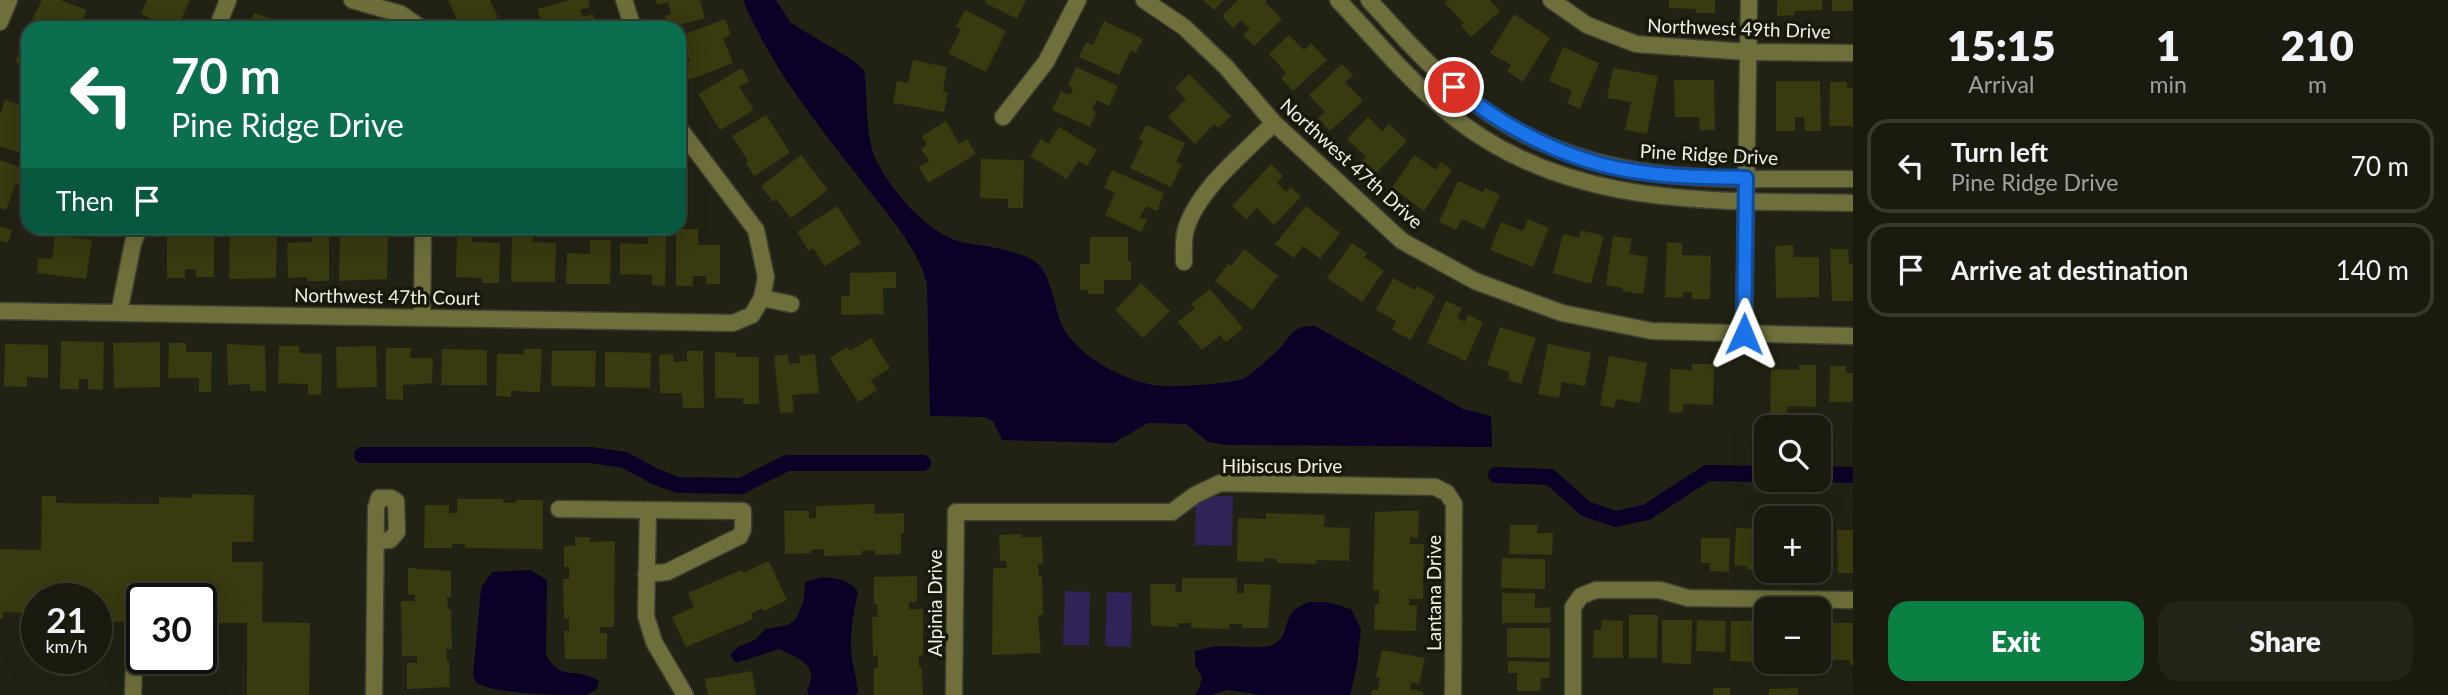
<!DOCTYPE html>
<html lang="en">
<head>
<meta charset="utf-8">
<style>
  :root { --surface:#1a1a0f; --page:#232318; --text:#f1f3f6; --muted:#9fa19e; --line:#38382f; --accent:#0b8043 }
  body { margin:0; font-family:Lato,sans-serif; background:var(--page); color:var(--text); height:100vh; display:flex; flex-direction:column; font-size:26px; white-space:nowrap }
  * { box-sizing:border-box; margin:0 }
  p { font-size:23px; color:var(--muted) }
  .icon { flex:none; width:38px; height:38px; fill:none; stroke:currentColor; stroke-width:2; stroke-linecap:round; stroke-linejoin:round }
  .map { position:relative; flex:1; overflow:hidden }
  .panel { display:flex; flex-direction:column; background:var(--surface); width:595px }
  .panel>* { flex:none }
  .banner { position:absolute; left:21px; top:21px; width:665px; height:214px; border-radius:21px; box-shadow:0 7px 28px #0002,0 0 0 2px var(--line); background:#0b6e4f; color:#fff; overflow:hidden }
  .fabs { position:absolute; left:1754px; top:415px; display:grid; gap:14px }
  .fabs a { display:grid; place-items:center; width:77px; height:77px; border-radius:14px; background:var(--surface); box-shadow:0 7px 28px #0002,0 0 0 2px var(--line); font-size:35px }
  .speed { position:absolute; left:21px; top:583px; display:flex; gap:14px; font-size:35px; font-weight:700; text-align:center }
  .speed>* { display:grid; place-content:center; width:91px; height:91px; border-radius:50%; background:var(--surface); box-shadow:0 7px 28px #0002,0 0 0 2px var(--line); line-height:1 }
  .speed small { font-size:18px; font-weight:400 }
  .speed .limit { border:4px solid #111; border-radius:10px; background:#fff; color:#111 }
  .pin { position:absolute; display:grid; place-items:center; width:60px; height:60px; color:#fff; margin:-30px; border:4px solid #fff; border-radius:50%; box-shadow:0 2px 7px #0007 }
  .me { position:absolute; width:77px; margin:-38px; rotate:1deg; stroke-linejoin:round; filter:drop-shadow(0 0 5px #0008) }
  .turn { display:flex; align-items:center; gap:24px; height:147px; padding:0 35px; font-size:32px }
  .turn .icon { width:91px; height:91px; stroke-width:2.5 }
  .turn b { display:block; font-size:49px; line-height:60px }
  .then { display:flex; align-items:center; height:66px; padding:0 35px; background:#0003; gap:14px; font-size:26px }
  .eta { display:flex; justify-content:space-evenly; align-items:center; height:119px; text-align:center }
  .eta b { font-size:42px; font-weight:800; line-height:49px }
  .primary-button { display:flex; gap:14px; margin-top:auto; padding:14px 35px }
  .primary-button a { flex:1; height:80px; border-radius:21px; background:var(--accent); color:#fff; font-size:28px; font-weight:800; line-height:80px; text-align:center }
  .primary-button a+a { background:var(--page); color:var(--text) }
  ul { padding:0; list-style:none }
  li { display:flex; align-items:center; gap:21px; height:94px; margin:0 14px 10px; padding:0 21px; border:4px solid var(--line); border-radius:21px }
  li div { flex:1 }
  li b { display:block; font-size:26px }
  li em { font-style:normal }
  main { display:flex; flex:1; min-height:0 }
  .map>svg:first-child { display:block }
</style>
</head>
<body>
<main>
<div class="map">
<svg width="1853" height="695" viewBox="0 0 1853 695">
  <rect width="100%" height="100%" fill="#222214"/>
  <!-- green -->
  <g fill="#312257">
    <path d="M1214,496H1233L1232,546L1195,545L1196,505Z"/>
    <path d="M1065,591L1090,592L1089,645H1063Z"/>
    <path d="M1107,592L1132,593L1131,647L1105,646Z"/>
  </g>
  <!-- water -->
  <g fill="#0c0026">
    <path d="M743,0H776L791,23L851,59L864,70C868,96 865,124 872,149C882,182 928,235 962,242C983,246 1022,250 1038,264C1052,278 1054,306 1061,323C1075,356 1127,383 1161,386C1176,387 1234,384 1245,378C1256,371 1268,359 1278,350C1292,336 1291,325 1315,326L1463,409L1491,416L1492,447L1225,445L1208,442L1186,424L1148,423L1114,443L1002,440L993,421L985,417L930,416L927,284C917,245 885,212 861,180C818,126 769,64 743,0Z"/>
    <path d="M530,570L547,580L546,655C561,683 578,666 599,681L596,690L586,695C554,695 502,695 476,683L473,675L481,588L492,572Z"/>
    <path d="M823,577C838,579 849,579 858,592C853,614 849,637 852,659C854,670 857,681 858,692L856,695H809L807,690C821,665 797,658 779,649L736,663L730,655L738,647L755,640L765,629L788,625L796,619L804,600L805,582Z"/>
    <path d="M1309,602H1327L1351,609L1361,629L1357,666L1350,695H1262L1227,690L1212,695H1195L1199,689L1202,677L1195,665V651C1204,649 1213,646 1222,646C1237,645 1265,651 1276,643C1293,631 1278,613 1309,602Z"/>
  </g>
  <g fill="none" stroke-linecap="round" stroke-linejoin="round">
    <!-- canal -->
    <g stroke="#0c0026" stroke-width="16">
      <path d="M362,455H591L625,460L654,476L678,485L741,486L787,463H923"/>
      <path d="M1818,474L1853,475"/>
      <path d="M1496,475L1550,477L1586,509L1616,519L1647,512L1707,473L1766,474"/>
    </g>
  </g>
  <!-- building -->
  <g fill="#393a0f">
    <path d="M42,0H60L87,10L80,28H28Z"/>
    <path d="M147,0H190L177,28H172L141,14Z"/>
    <path d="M448,0H490L498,17L476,28H461Z"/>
    <path d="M569,0H588L590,7L580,10L582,17L593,14L597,28H558L555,19L542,23L537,9Z"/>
    <path d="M656,0H700L705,18L668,28L665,16L671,14L668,2L657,5Z"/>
    <path d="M986,0H1026L1017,19L985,3Z"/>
    <path d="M1203,0H1224L1214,10Z"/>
    <path d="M1238,0H1267L1265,2L1282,19L1254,46L1243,35L1250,29L1241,20L1233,28L1222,16Z"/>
    <path d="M1448,0H1490L1500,11L1471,37L1461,26L1464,23L1445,3Z"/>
    <path d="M1669,0H1715V13H1696V9L1669,8Z"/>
    <path d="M1777,0H1822V10L1794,11V15L1777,16Z"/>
    <rect x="1832" y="0" width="21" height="11"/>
    <path d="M965,10L1006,31L986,72L948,53L961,30L956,27Z"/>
    <path d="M254,13L297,28H249Z"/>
    <path d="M1514,14L1550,38L1523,82L1507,71L1511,65L1490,53Z"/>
    <path d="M725,19L731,35L723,38L733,63L689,80L683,64L690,62L680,36Z"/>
    <path d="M1104,21L1143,39L1136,53L1131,50L1119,75L1079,57L1086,42L1093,45Z"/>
    <path d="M1289,35L1304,50L1311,43L1327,60L1293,91L1281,78L1286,73L1269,54Z"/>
    <path d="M21,46L28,48V67L15,62Z"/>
    <path d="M1563,47L1599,63L1580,109L1567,103L1572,91L1549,81Z"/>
    <path d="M913,60L947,67L943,91L948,92L944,112L893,103L897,81L908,83Z"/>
    <path d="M1342,64L1353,75L1345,82L1363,101L1330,131L1318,118L1325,112L1309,95Z"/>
    <path d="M1076,67L1118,86L1109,106L1097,100L1092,110L1096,112L1090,127L1052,110L1061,91L1070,95L1073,88L1068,85Z"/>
    <path d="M28,68V93L20,90Z"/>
    <path d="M742,68L749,81L739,87L754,110L720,130L698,94Z"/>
    <path d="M1613,68L1658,76L1647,134L1625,130L1631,102L1607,98Z"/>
    <path d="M1189,74L1231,116L1218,128L1214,124L1195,144L1168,117L1186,99L1175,88Z"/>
    <path d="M1674,80H1714L1715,130H1700L1699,117H1675Z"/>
    <path d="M1776,81H1820L1821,131H1805L1804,117H1795V131H1776Z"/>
    <path d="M1830,82H1847V88H1853V126H1829Z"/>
    <path d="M5,100L28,108V140L23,154L0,146V115Z"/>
    <path d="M766,115L790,153L754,176L746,163L748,161L732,136Z"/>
    <path d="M1368,117L1382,131L1389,124L1407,141L1374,175L1361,162L1366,157L1347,139Z"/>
    <path d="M946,121L959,144L967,139L976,154L928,183L919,167L929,161L921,149L927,145L922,136Z"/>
    <path d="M1146,125L1185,143L1176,162L1182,164L1171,187L1130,168L1143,141L1139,139Z"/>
    <path d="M1059,127L1097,150L1087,166L1079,161L1067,179L1030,156L1041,139L1048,144Z"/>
    <path d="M801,155L828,190L791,218L776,199L773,202L761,186Z"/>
    <path d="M1414,155L1436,170L1441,162L1452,170L1424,211L1392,188Z"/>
    <path d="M981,159L1024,160L1023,208H1008V199L980,198Z"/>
    <path d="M0,160L27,170L22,185L16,183L6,210L0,208Z"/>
    <path d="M1271,164L1283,176L1277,183L1286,192L1291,187L1301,197L1274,225L1257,208L1246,219L1232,206Z"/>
    <path d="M1112,170L1164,193L1157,211L1146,206L1140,217L1147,220L1141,232L1105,215L1115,193L1104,188Z"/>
    <path d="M1458,181L1483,192L1485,188L1500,195L1484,229L1462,219L1456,230L1439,222Z"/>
    <path d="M837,206L861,243L825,266L813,248L809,251L797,232Z"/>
    <path d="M1306,206L1340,233L1320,259L1303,246L1294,258L1275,244Z"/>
    <path d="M1528,219L1549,228L1533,267L1490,250L1501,222L1523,231Z"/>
    <path d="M0,226L12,230L8,243L0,241Z"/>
    <path d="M167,228H185V233H214V277H196V269H185V278H167Z"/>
    <path d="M512,228H533V242L556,243L555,282H511Z"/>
    <path d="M676,229H698V245H720V284H706V276H693V286H676Z"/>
    <path d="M457,230H472V242L500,243L499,283H482V278L456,277Z"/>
    <path d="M1581,230L1604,236L1591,284L1553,273L1563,234L1579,238Z"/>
    <path d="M649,233L666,234L665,286L652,285V275L620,274V243L648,244Z"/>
    <path d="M230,234L277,235L276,278L229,279Z"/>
    <path d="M329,234V281H307V277L288,278L287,243L312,242V235Z"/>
    <path d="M55,235L92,240L86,279L37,273L38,258L52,259Z"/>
    <path d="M340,235H388L387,279L339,281Z"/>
    <path d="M1613,236L1632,239L1629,254L1648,257L1643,294L1622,291L1623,288L1606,285Z"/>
    <path d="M1090,237H1128V261H1131V280H1104V294H1088V290H1080V264H1090Z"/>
    <path d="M590,240H611L610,284H566L567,253L590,254Z"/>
    <path d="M1667,242L1682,243V255L1711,256L1710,299H1692V292H1683V298L1665,297Z"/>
    <path d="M1352,243L1367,253L1364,257L1384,271L1362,302L1327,278Z"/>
    <path d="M1793,245L1794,257H1819V297L1776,298L1775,246Z"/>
    <path d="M1244,249L1278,276L1252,310L1215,281L1228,264L1231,266Z"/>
    <path d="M1830,249H1848L1849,264L1853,263V301H1832Z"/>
    <path d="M896,272V288H883L884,314L841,315V296H850V273Z"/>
    <path d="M1393,278L1415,290L1417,286L1435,296L1411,340L1392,330L1396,321L1376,310Z"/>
    <path d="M1141,283L1170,311L1143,338L1115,310Z"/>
    <path d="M1210,289L1243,328L1226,342L1220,335L1202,350L1178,322L1195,308L1191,304Z"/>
    <path d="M1446,301L1462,308L1457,318L1465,322L1468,315L1483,322L1466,361L1427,343Z"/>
    <path d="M1500,327L1536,338L1521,384L1508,380L1510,372L1487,365Z"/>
    <path d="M871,338L890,368L871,380L877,390L858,402L830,358L847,347L850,351Z"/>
    <path d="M61,341L104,342L103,390L88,389V379H79V389H60Z"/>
    <path d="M160,342V387L114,388L113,343Z"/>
    <path d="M169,343H186V352H212L211,392H199V378H168Z"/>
    <path d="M5,344L48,345V378L27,377V387L4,386Z"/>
    <path d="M227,344L265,346L266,391H250V384L228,385Z"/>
    <path d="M1548,344L1591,353L1585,386L1562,382L1559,398L1538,394Z"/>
    <path d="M279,346H299V353L322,354L321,395L308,394V384L278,383Z"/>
    <path d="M376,346L377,387L337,388L336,347Z"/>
    <path d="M386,348H411L410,358H433L432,383L403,385V400L386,399Z"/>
    <path d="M442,349L487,350V385H441Z"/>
    <path d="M524,349H542L540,392L511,391V397L496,396L497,354H524Z"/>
    <path d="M552,351H596L595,387L551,386Z"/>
    <path d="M687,351H703L704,408H683L682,393H660L659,355L673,354L674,362L687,361Z"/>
    <path d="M605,352L651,353L650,388L605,387Z"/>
    <path d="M715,352L736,353V357H759V404H743V398H715Z"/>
    <path d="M788,354L789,364L800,363L799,356L815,354L819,393L792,395L794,412L780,413L774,356Z"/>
    <path d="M1609,356L1647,363L1640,403L1616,399L1614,408L1600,405Z"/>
    <path d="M1692,364H1714L1713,405L1683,404V413L1669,412L1670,369L1692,370Z"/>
    <path d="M1799,365H1816V407L1787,406V416L1770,415L1771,369L1799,370Z"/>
    <path d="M1830,366H1846V373H1853V402H1829Z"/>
    <path d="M192,494L254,495L253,542H232V562H263L262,622L310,623L309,695H247V623H201V598H142V622L96,621V598H37V621H32V613L3,612V619H0V549L41,550L42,496H56V503L159,504V497L192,498Z"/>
    <path d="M457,499H503V503H516V500H543V549L465,548V544H452V548H424L425,505H449V513H457Z"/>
    <path d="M874,504L875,514L904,513V533H901V554L875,555V550L862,551V555L824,556V549L811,550V553L785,554L784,511H809V519L816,518V506Z"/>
    <path d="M1396,511H1419L1418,538L1410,537V544H1424L1423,599H1409V605H1417L1416,631L1374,630L1375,604H1379V590H1373L1375,512Z"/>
    <path d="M1266,513L1325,515L1324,527L1350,528L1349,561L1317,560L1316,564L1277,563V559L1265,558L1264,562L1237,561L1238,518L1266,519Z"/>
    <path d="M1818,521H1832V557H1825V571H1818Z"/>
    <path d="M1510,525H1538L1537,533H1553L1552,555L1509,554Z"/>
    <path d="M1736,528L1764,529L1763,556H1757L1756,570H1747V566L1734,565Z"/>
    <path d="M1837,530H1853V573H1838Z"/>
    <path d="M1021,534V537H1042L1043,564H1038L1039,576H1042L1043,615H1038L1041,653L992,655L993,568H1007L1006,561H1000L999,535Z"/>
    <path d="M575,537H590V542L615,541L614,627H600V633H607V659H565L564,631H569V618H564L563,579H569V567H564V546H575Z"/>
    <path d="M1701,538H1730L1729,572L1710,571V563H1701Z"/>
    <path d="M1502,558L1545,559V589L1501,588Z"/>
    <path d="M769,561L787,600L764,611L762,608L751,614L753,619L686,647L672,617L694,607L688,593L741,570L743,573Z"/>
    <path d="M408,568L451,571V597H447L448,609H451L452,649H446L447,661H449L450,687L407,689V663H417V656H402L401,601H415V595H408Z"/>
    <path d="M917,576V602H909V609H923V655L919,656V668H922L923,695H874V668H878V656H873L872,617H878L877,604H874V577Z"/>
    <path d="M1182,578H1237V593H1244V584L1271,585L1268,628H1242V624H1229V629L1191,628V623H1178V627L1151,626L1150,584H1176L1175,592H1182Z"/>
    <path d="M1502,593H1535V608L1550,607L1551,623H1502Z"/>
    <path d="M1629,615H1658L1657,658H1629Z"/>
    <path d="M1602,620L1623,621V658H1593L1594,630H1601Z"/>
    <path d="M1662,620H1692L1691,664L1662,663Z"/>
    <path d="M1697,620L1726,621L1725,652L1696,651Z"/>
    <path d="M1731,621H1760L1759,662L1730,661Z"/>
    <path d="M1833,623H1853V665H1850V660H1833Z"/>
    <path d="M1507,628H1550V658L1507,657Z"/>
    <path d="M1818,630H1827L1828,667H1799V662H1818Z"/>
    <path d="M1382,650L1425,658L1419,684L1411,682L1410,689L1423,692V695H1371L1373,689L1378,690L1380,678L1376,677Z"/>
    <path d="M1508,661L1550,662L1549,678H1541L1540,691H1517V673H1508Z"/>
    <path d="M1764,662H1793V665L1764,664Z"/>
    <path d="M752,671L756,695H708L705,679Z"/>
    <rect x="1713" y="688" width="17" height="7"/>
    <path d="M1798,688V695H1769V689Z"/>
  </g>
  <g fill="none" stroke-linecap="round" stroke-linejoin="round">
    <defs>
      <g id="minor">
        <path d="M352,0L401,14L421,28"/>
        <path d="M624,0L633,28"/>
        <path d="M1144,0L1184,27L1226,67L1274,123L1402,241L1475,281L1562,313L1652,331L1853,336"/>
        <path d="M1338,0C1373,37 1407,78 1446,111C1564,210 1709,200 1853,203"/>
        <path d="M1369,0C1404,38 1438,77 1480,107C1594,190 1720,178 1853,179"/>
        <path d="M1551,0L1587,25L1636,44L1748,52L1853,53"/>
        <path d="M0,22L9,0"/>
        <path d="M217,28L228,0"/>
        <path d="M1003,117L1046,62L1078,0"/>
        <path d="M1184,262C1184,251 1183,239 1186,229C1198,189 1245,152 1274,123"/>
        <path d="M762,298L791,304"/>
        <path d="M0,311L733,323L752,315L762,298L766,277L756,230L679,128"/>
        <path d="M119,313L133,243L139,228"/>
        <path d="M422,317L423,228"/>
        <path d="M1744,334L1749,0"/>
        <path d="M559,509L743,511V529L740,536L667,572L646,574"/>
        <path d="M648,510L646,616L654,642L685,695"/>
        <path d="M133,695L135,640"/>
        <path d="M374,695L376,508L379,498H391L396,501L397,532L390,540L376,541"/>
        <path d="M954,695L956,512H1172L1195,495L1220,483L1435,487L1447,493L1454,504L1453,695"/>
        <path d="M1573,695V607L1581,596L1596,590H1660L1688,598L1853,600"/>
      </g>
    </defs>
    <!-- minor casing -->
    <use href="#minor" stroke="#3f3f32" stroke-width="19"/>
    <!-- minor -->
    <use href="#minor" stroke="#6e6f3b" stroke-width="16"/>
  </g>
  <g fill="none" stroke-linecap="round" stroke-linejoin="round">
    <defs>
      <path id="route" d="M1454,87C1505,128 1567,161 1633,171C1670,177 1708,177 1746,178L1744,334"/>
    </defs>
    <!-- route casing -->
    <use href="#route" stroke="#114b97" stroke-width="18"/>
    <!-- route -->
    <use href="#route" stroke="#1a73e8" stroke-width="12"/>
  </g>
  <g text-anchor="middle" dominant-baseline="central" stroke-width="7" stroke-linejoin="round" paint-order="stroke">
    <!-- street labels -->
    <g font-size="19" fill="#f0f1e7" stroke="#19190b">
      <text transform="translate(1739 28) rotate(2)">Northwest 49th Drive</text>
      <text transform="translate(1709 154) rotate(3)">Pine Ridge Drive</text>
      <text transform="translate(1352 163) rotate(42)">Northwest 47th Drive</text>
      <text transform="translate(387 296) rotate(1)">Northwest 47th Court</text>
      <text x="1282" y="465">Hibiscus Drive</text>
      <text transform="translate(1433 593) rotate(-90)">Lantana Drive</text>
      <text transform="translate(934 603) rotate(-90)">Alpinia Drive</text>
    </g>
  </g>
</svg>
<div class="fabs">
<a><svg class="icon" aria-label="search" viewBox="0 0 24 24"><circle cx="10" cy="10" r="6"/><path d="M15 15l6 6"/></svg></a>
<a>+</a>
<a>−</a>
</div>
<div class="speed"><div>21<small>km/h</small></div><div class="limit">30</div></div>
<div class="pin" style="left:1454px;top:87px;background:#d93025"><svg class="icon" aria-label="arrive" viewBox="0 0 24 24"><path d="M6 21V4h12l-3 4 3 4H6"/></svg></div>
<svg class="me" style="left:1744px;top:334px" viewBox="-20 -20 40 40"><path d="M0-17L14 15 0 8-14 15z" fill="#1a73e8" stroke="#fff" stroke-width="4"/></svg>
<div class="banner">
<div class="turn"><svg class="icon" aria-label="left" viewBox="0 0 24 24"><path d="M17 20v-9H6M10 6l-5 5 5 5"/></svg><div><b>70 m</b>Pine Ridge Drive</div></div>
<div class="then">Then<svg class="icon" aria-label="arrive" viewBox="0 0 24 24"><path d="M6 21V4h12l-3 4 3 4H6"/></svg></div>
</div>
</div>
<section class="panel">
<div class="eta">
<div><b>15:15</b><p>Arrival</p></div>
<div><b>1</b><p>min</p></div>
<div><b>210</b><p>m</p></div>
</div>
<ul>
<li><svg class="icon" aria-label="left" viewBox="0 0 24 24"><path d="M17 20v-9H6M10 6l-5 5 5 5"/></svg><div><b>Turn left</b><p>Pine Ridge Drive</p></div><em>70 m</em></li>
<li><svg class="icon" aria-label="arrive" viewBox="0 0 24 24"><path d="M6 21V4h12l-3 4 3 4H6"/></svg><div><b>Arrive at destination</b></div><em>140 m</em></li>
</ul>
<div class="primary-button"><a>Exit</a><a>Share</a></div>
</section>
</main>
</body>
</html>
